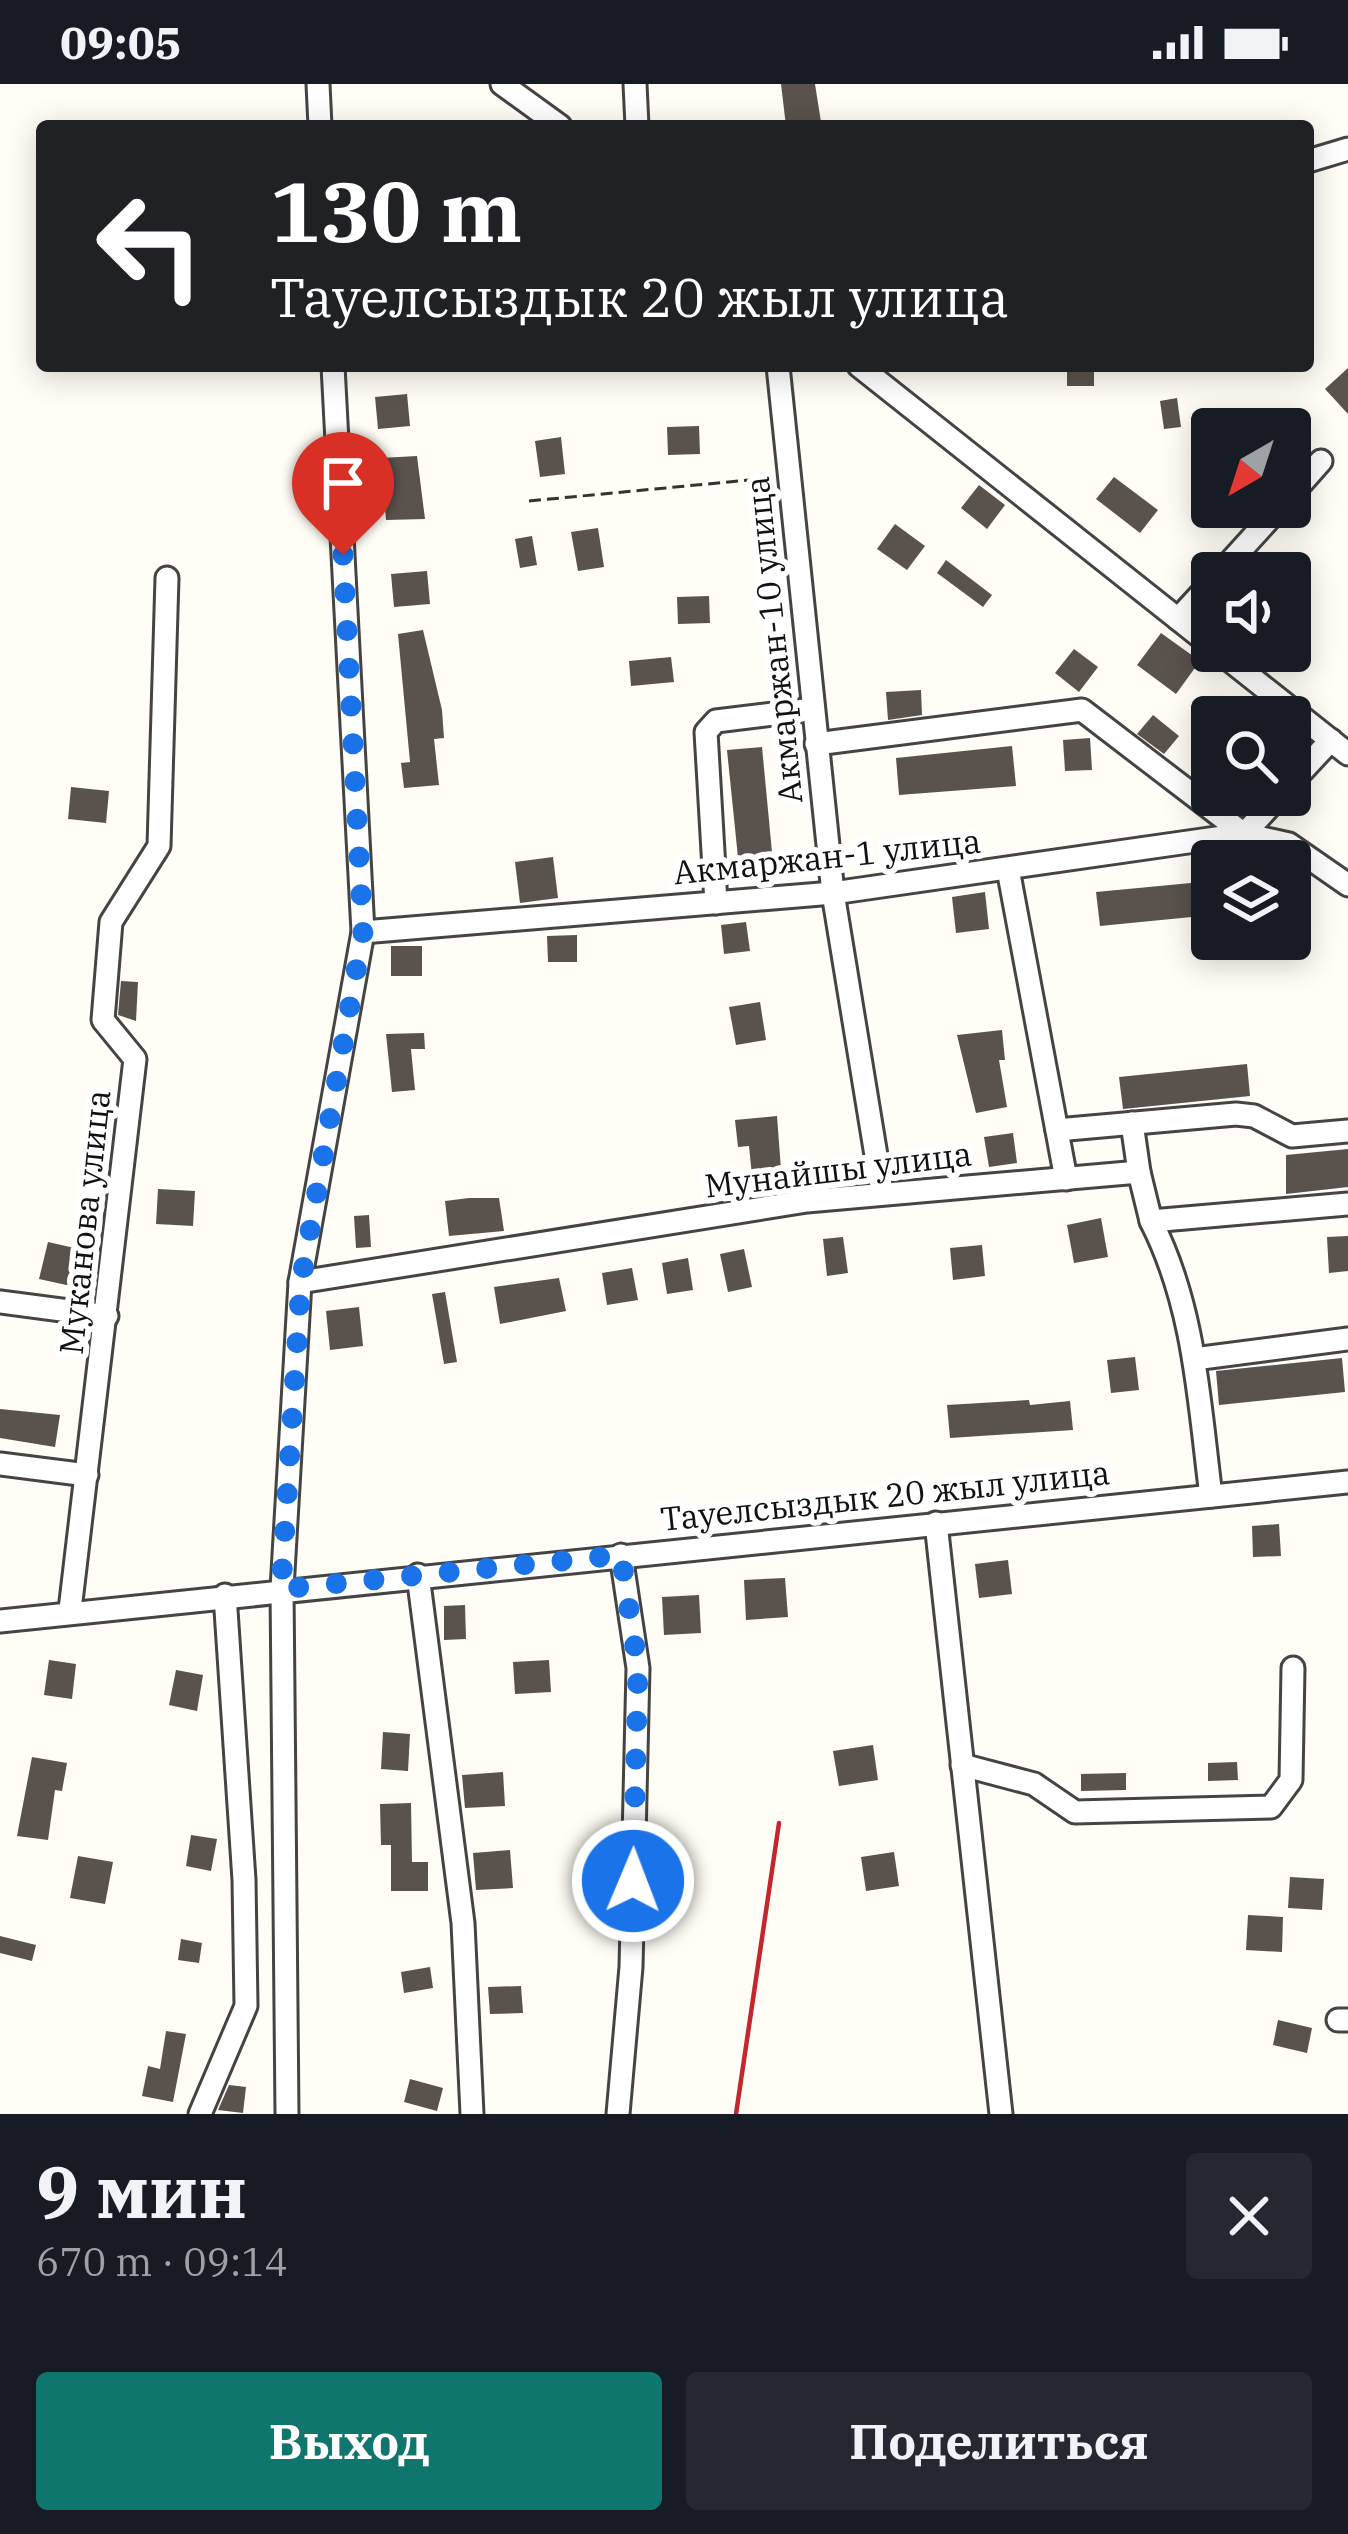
<!DOCTYPE html>
<html lang="ru">
<head>
<meta charset="utf-8">
<style>
  :root { --surface:#171b24; --page:#242831; --text:#f1f3f6; --muted:#9ea1a6; --accent:#0f766e }
  body { margin:0; font-family:"IBM Plex Serif",serif; background:var(--page); color:var(--text); height:100vh; display:flex; flex-direction:column; font-size:45px; white-space:nowrap }
  * { box-sizing:border-box; margin:0 }
  p { font-size:39px; color:var(--muted) }
  .icon { flex:none; width:66px; height:66px; fill:none; stroke:currentColor; stroke-width:2; stroke-linecap:round; stroke-linejoin:round }
  .map { position:relative; height:2030px; overflow:hidden }
  .side { display:flex; flex-direction:column; background:var(--surface); flex:1 }
  .side>* { flex:none }
  .top-card { position:absolute; left:36px; top:36px; width:1278px; height:252px; border-radius:12px; box-shadow:0 6px 30px #0003; background:#202124; color:#fff; overflow:hidden }
  .needle { width:78px; rotate:219deg }
  .controls { position:absolute; left:1191px; top:324px; display:grid; gap:24px }
  .controls a { display:grid; place-items:center; width:120px; height:120px; border-radius:12px; background:var(--surface); box-shadow:0 6px 30px #0003; font-size:60px }
  .pin { position:absolute; display:grid; place-items:center; width:102px; height:102px; color:#fff; margin:-123px -51px; border-radius:50% 50% 50% 0; rotate:-45deg; box-shadow:0 0 12px #0007 }
  .pin .icon { rotate:45deg }
  .me { position:absolute; width:132px; margin:-66px; rotate:1deg; stroke-linejoin:round; filter:drop-shadow(0 0 9px #0008) }
  .turn { display:flex; align-items:center; gap:42px; height:252px; padding:0 36px; font-size:54px }
  .turn .icon { width:156px; height:156px; stroke-width:2.5 }
  .turn b { display:block; font-size:84px; line-height:102px }
  .round { display:grid; place-items:center; flex:none; width:126px; height:126px; border-radius:12px; background:var(--page) }
  .headline { display:flex; align-items:center; justify-content:space-between; height:204px; padding:0 36px }
  h1 { font-size:72px; font-weight:800; line-height:90px }
  .cta { display:flex; gap:24px; margin-top:auto; padding:24px 36px }
  .cta a { flex:1; height:138px; border-radius:12px; background:var(--accent); color:#fff; font-size:48px; font-weight:800; line-height:138px; text-align:center }
  .cta a+a { background:var(--page); color:var(--text) }
  .status { display:flex; justify-content:space-between; align-items:center; height:84px; padding:0 60px; background:var(--surface); direction:ltr }
  .status svg { height:33px; fill:currentColor }
  .map>svg:first-child { display:block }
</style>
</head>
<body>
<div class="status"><b>09:05</b><svg viewBox="0 0 49 12"><path d="M0 12V9h3v3zM5 12V6h3v6zM10 12V3h3v9zM15 12V0h3v12zM26 1h20v11H26zM47 4h2v5h-2z"/></svg></div>
<div class="map">
<svg width="1348" height="2030" viewBox="0 0 1348 2030">
  <rect width="100%" height="100%" fill="#fffdf5"/>
  <!-- building -->
  <g fill="#5a524d">
    <path d="M781,0H815L821,38L786,42Z"/>
    <rect x="1067" y="282" width="27" height="20"/>
    <path d="M1348,284V330L1325,305Z"/>
    <path d="M407,310L410,342L378,345L375,313Z"/>
    <path d="M1177,314L1181,343L1164,345L1160,317Z"/>
    <path d="M699,342L700,370L668,371L667,343Z"/>
    <path d="M561,353L565,390L540,393L535,357Z"/>
    <path d="M417,372L425,435L386,436L381,374Z"/>
    <path d="M1114,393L1158,426L1140,449L1096,415Z"/>
    <path d="M979,401L1005,421L987,445L961,424Z"/>
    <path d="M895,440L925,462L907,486L877,465Z"/>
    <path d="M598,444L604,483L578,487L571,448Z"/>
    <path d="M532,452L537,481L520,484L515,455Z"/>
    <path d="M946,476L992,511L983,523L937,489Z"/>
    <path d="M427,487L430,520L394,523L391,490Z"/>
    <path d="M709,512L710,539L678,540L677,513Z"/>
    <path d="M423,546L442,626L444,654L434,655L439,701L404,704L401,679L410,678L398,550Z"/>
    <path d="M1161,549L1200,577L1176,610L1137,581Z"/>
    <path d="M1074,565L1098,583L1079,608L1055,589Z"/>
    <path d="M671,573L674,598L631,602L629,577Z"/>
    <path d="M921,606L922,631L888,636L886,608Z"/>
    <path d="M1153,631L1179,652L1164,670L1137,650Z"/>
    <path d="M1090,654L1092,686L1065,687L1063,656Z"/>
    <path d="M1012,662L1016,702L899,711L896,674Z"/>
    <path d="M762,663L774,789L740,793L727,666Z"/>
    <path d="M71,703L109,707L106,739L68,735Z"/>
    <path d="M553,773L558,814L520,819L515,778Z"/>
    <path d="M1212,797V831L1100,842L1096,808Z"/>
    <path d="M985,808L989,845L956,849L952,813Z"/>
    <path d="M746,838L750,867L724,870L721,841Z"/>
    <path d="M577,851V878H548L547,852Z"/>
    <rect x="391" y="862" width="31" height="30"/>
    <path d="M121,897L138,898L136,937L118,931Z"/>
    <path d="M760,918L766,956L736,961L729,923Z"/>
    <path d="M1002,946L1005,976H999L1007,1023L976,1029L957,951Z"/>
    <path d="M424,949L425,965H411L415,1006L392,1008L386,950Z"/>
    <path d="M1247,980L1250,1012L1123,1025L1119,993Z"/>
    <path d="M777,1032L782,1099L753,1101L749,1062L738,1063L735,1036Z"/>
    <path d="M1013,1049L1017,1079L989,1083L984,1053Z"/>
    <path d="M1348,1065V1103L1286,1110V1071Z"/>
    <path d="M158,1105L195,1107L193,1142L156,1140Z"/>
    <path d="M469,1114H499L504,1147L449,1152L445,1117Z"/>
    <path d="M369,1131L371,1163L356,1164L354,1132Z"/>
    <path d="M1101,1134L1108,1173L1074,1179L1067,1141Z"/>
    <path d="M1348,1152V1187L1329,1189L1327,1153Z"/>
    <path d="M843,1153L848,1189L827,1192L823,1155Z"/>
    <path d="M48,1158L79,1165L71,1202L39,1195Z"/>
    <path d="M982,1161L985,1192L953,1196L950,1164Z"/>
    <path d="M744,1165L752,1203L728,1208L720,1170Z"/>
    <path d="M688,1174L693,1206L667,1210L662,1179Z"/>
    <path d="M632,1184L638,1216L607,1221L602,1189Z"/>
    <path d="M559,1194L566,1227L500,1240L494,1203Z"/>
    <path d="M445,1208L457,1278L444,1280L432,1210Z"/>
    <path d="M359,1223L363,1262L330,1266L326,1227Z"/>
    <path d="M1135,1273L1139,1306L1111,1309L1107,1276Z"/>
    <path d="M1342,1274L1345,1308L1219,1321L1216,1287Z"/>
    <path d="M1029,1316L1030,1321L1070,1317L1073,1346L950,1354L947,1321Z"/>
    <path d="M0,1325L60,1331L55,1363L0,1354Z"/>
    <path d="M1279,1440L1281,1472L1253,1473L1252,1442Z"/>
    <path d="M1008,1476L1012,1510L979,1514L975,1480Z"/>
    <path d="M785,1494L788,1533L746,1536L744,1496Z"/>
    <path d="M699,1511L701,1549L664,1551L662,1513Z"/>
    <path d="M465,1521L466,1555L444,1556V1522Z"/>
    <path d="M49,1576L76,1580L72,1615L44,1611Z"/>
    <path d="M549,1576L551,1608L515,1610L513,1578Z"/>
    <path d="M176,1586L203,1591L197,1627L169,1621Z"/>
    <path d="M383,1648L410,1650L408,1687L381,1685Z"/>
    <path d="M873,1661L878,1696L839,1702L833,1667Z"/>
    <path d="M32,1673L67,1679L62,1707L55,1706L48,1756L17,1752Z"/>
    <path d="M1237,1678L1238,1696L1208,1697V1679Z"/>
    <path d="M503,1688L505,1722L465,1724L462,1691Z"/>
    <path d="M1126,1689V1706L1081,1707V1690Z"/>
    <path d="M411,1719L412,1778H428V1807H391V1761H381L380,1720Z"/>
    <path d="M191,1751L217,1755L211,1787L186,1782Z"/>
    <path d="M510,1766L513,1804L476,1806L473,1769Z"/>
    <path d="M894,1768L899,1802L866,1807L861,1773Z"/>
    <path d="M78,1772L113,1778L105,1820L70,1814Z"/>
    <path d="M1290,1793L1324,1795L1322,1826L1288,1824Z"/>
    <path d="M1248,1831L1283,1833L1282,1868L1246,1866Z"/>
    <path d="M0,1852L36,1861L32,1877L0,1869Z"/>
    <path d="M181,1855L202,1859L199,1879L178,1876Z"/>
    <path d="M430,1883L433,1904L404,1909L401,1888Z"/>
    <path d="M521,1902L523,1929L490,1930L488,1903Z"/>
    <path d="M1278,1936L1312,1944L1307,1969L1273,1961Z"/>
    <path d="M166,1947L186,1950L173,2018L142,2012L148,1982L160,1985Z"/>
    <path d="M410,1995L443,2004L437,2027L404,2018Z"/>
    <path d="M229,2001L246,2003L243,2029L218,2026Z"/>
  </g>
  <g fill="none" stroke-linecap="round" stroke-linejoin="round">
    <defs>
      <g id="minor">
        <path d="M318,0L320,42"/>
        <path d="M502,0L560,42"/>
        <path d="M635,0L637,42"/>
        <path d="M1308,77L1348,65"/>
        <path d="M778,282L833,809L882,1108"/>
        <path d="M859,282L1212,562"/>
        <path d="M1290,412L1321,377"/>
        <path d="M1220,489L1280,423"/>
        <path d="M1178,535L1212,498"/>
        <path d="M1218,567L1348,670"/>
        <path d="M816,660L1082,626L1244,750L1289,760L1348,801"/>
        <path d="M1290,700L1331,656"/>
        <path d="M1008,785L1066,1095"/>
        <path d="M716,819L706,648L716,637L813,625"/>
        <path d="M363,848L833,809L1244,750L1280,711"/>
        <path d="M1132,1039L1139,1088"/>
        <path d="M1057,1046L1236,1030L1254,1032L1292,1052L1348,1047"/>
        <path d="M1151,1137C1195,1223 1199,1318 1211,1412"/>
        <path d="M300,1198L807,1117L1139,1088L1151,1137L1348,1120"/>
        <path d="M0,1218L107,1232"/>
        <path d="M1194,1275L1348,1255"/>
        <path d="M0,1380L87,1391"/>
        <path d="M936,1439L1001,2030"/>
        <path d="M418,1491L463,1839L472,2030"/>
        <path d="M70,1526L135,975L103,936L111,838L159,762L167,494"/>
        <path d="M0,1537L1348,1398"/>
        <path d="M962,1681L1034,1700L1075,1728L1271,1723L1291,1696L1293,1584"/>
        <path d="M1338,1936H1348"/>
        <path d="M200,2030L246,1922L244,1796L225,1511"/>
        <path d="M287,2030L282,1505L300,1198L363,848L333,282"/>
        <path d="M618,2030L631,1883L638,1584L621,1471"/>
      </g>
    </defs>
    <!-- minor casing -->
    <use href="#minor" stroke="#444" stroke-width="27"/>
    <!-- path -->
    <path stroke="#333" stroke-width="3" stroke-dasharray="12 6" stroke-linecap="butt" d="M529,417L770,394"/>
    <!-- minor -->
    <use href="#minor" stroke="#fff" stroke-width="21"/>
    <!-- rail -->
    <path stroke="#c4262e" stroke-width="4.5" d="M736,2030L779,1739"/>
  </g>
  <g fill="none" stroke-linecap="round" stroke-linejoin="round">
    <!-- route -->
    <path stroke="#1a73e8" stroke-width="21" stroke-dasharray="0 37.8" d="M343,471L363,848L301,1198L281,1505L621,1471L638,1584L633,1797"/>
  </g>
  <g text-anchor="middle" dominant-baseline="central" stroke-width="12" stroke-linejoin="round" paint-order="stroke">
    <!-- street labels -->
    <g font-size="33" fill="#111" stroke="#fff">
      <text transform="translate(773 556) rotate(-96)">Акмаржан-10 улица</text>
      <text transform="translate(827 772) rotate(-6)">Акмаржан-1 улица</text>
      <text transform="translate(838 1085) rotate(-7)">Мунайшы улица</text>
      <text transform="translate(84 1138) rotate(-84)">Муканова улица</text>
      <text transform="translate(885 1411) rotate(-6)">Тауелсыздык 20 жыл улица</text>
    </g>
  </g>
</svg>
<div class="controls">
<a><svg class="needle" viewBox="-14 -14 28 28"><path d="M0-13l5 13h-10z" fill="#e53935"/><path d="M0 13l5-13h-10z" fill="#9ea1a6"/></svg></a>
<a><svg class="icon" aria-label="sound" viewBox="0 0 24 24"><path d="M4 9h4l5-4v14l-5-4H4zM17 9q2 3 0 6"/></svg></a>
<a><svg class="icon" aria-label="search" viewBox="0 0 24 24"><circle cx="10" cy="10" r="6"/><path d="M15 15l6 6"/></svg></a>
<a><svg class="icon" aria-label="layers" viewBox="0 0 24 24"><path d="M12 4l9 5-9 5-9-5zM3 14l9 5 9-5"/></svg></a>
</div>
<div class="pin" style="left:343px;top:471px;background:#d93025"><svg class="icon" aria-label="arrive" viewBox="0 0 24 24"><path d="M6 21V4h12l-3 4 3 4H6"/></svg></div>
<svg class="me" style="left:633px;top:1797px" viewBox="-20 -20 40 40"><circle r="17" fill="#1a73e8" stroke="#fff" stroke-width="3"/><path d="M0-11L8 9 0 5-8 9z" fill="#fff"/></svg>
<div class="top-card">
<div class="turn"><svg class="icon" aria-label="left" viewBox="0 0 24 24"><path d="M17 20v-9H6M10 6l-5 5 5 5"/></svg><div><b>130 m</b>Тауелсыздык 20 жыл улица</div></div>
</div>
</div>
<section class="side">
<div class="headline"><div><h1>9 мин</h1><p>670 m · 09:14</p></div><a class="round"><svg class="icon" aria-label="close" viewBox="0 0 24 24"><path d="M6 6l12 12M18 6L6 18"/></svg></a></div>
<div class="cta"><a>Выход</a><a>Поделиться</a></div>
</section>
</body>
</html>
